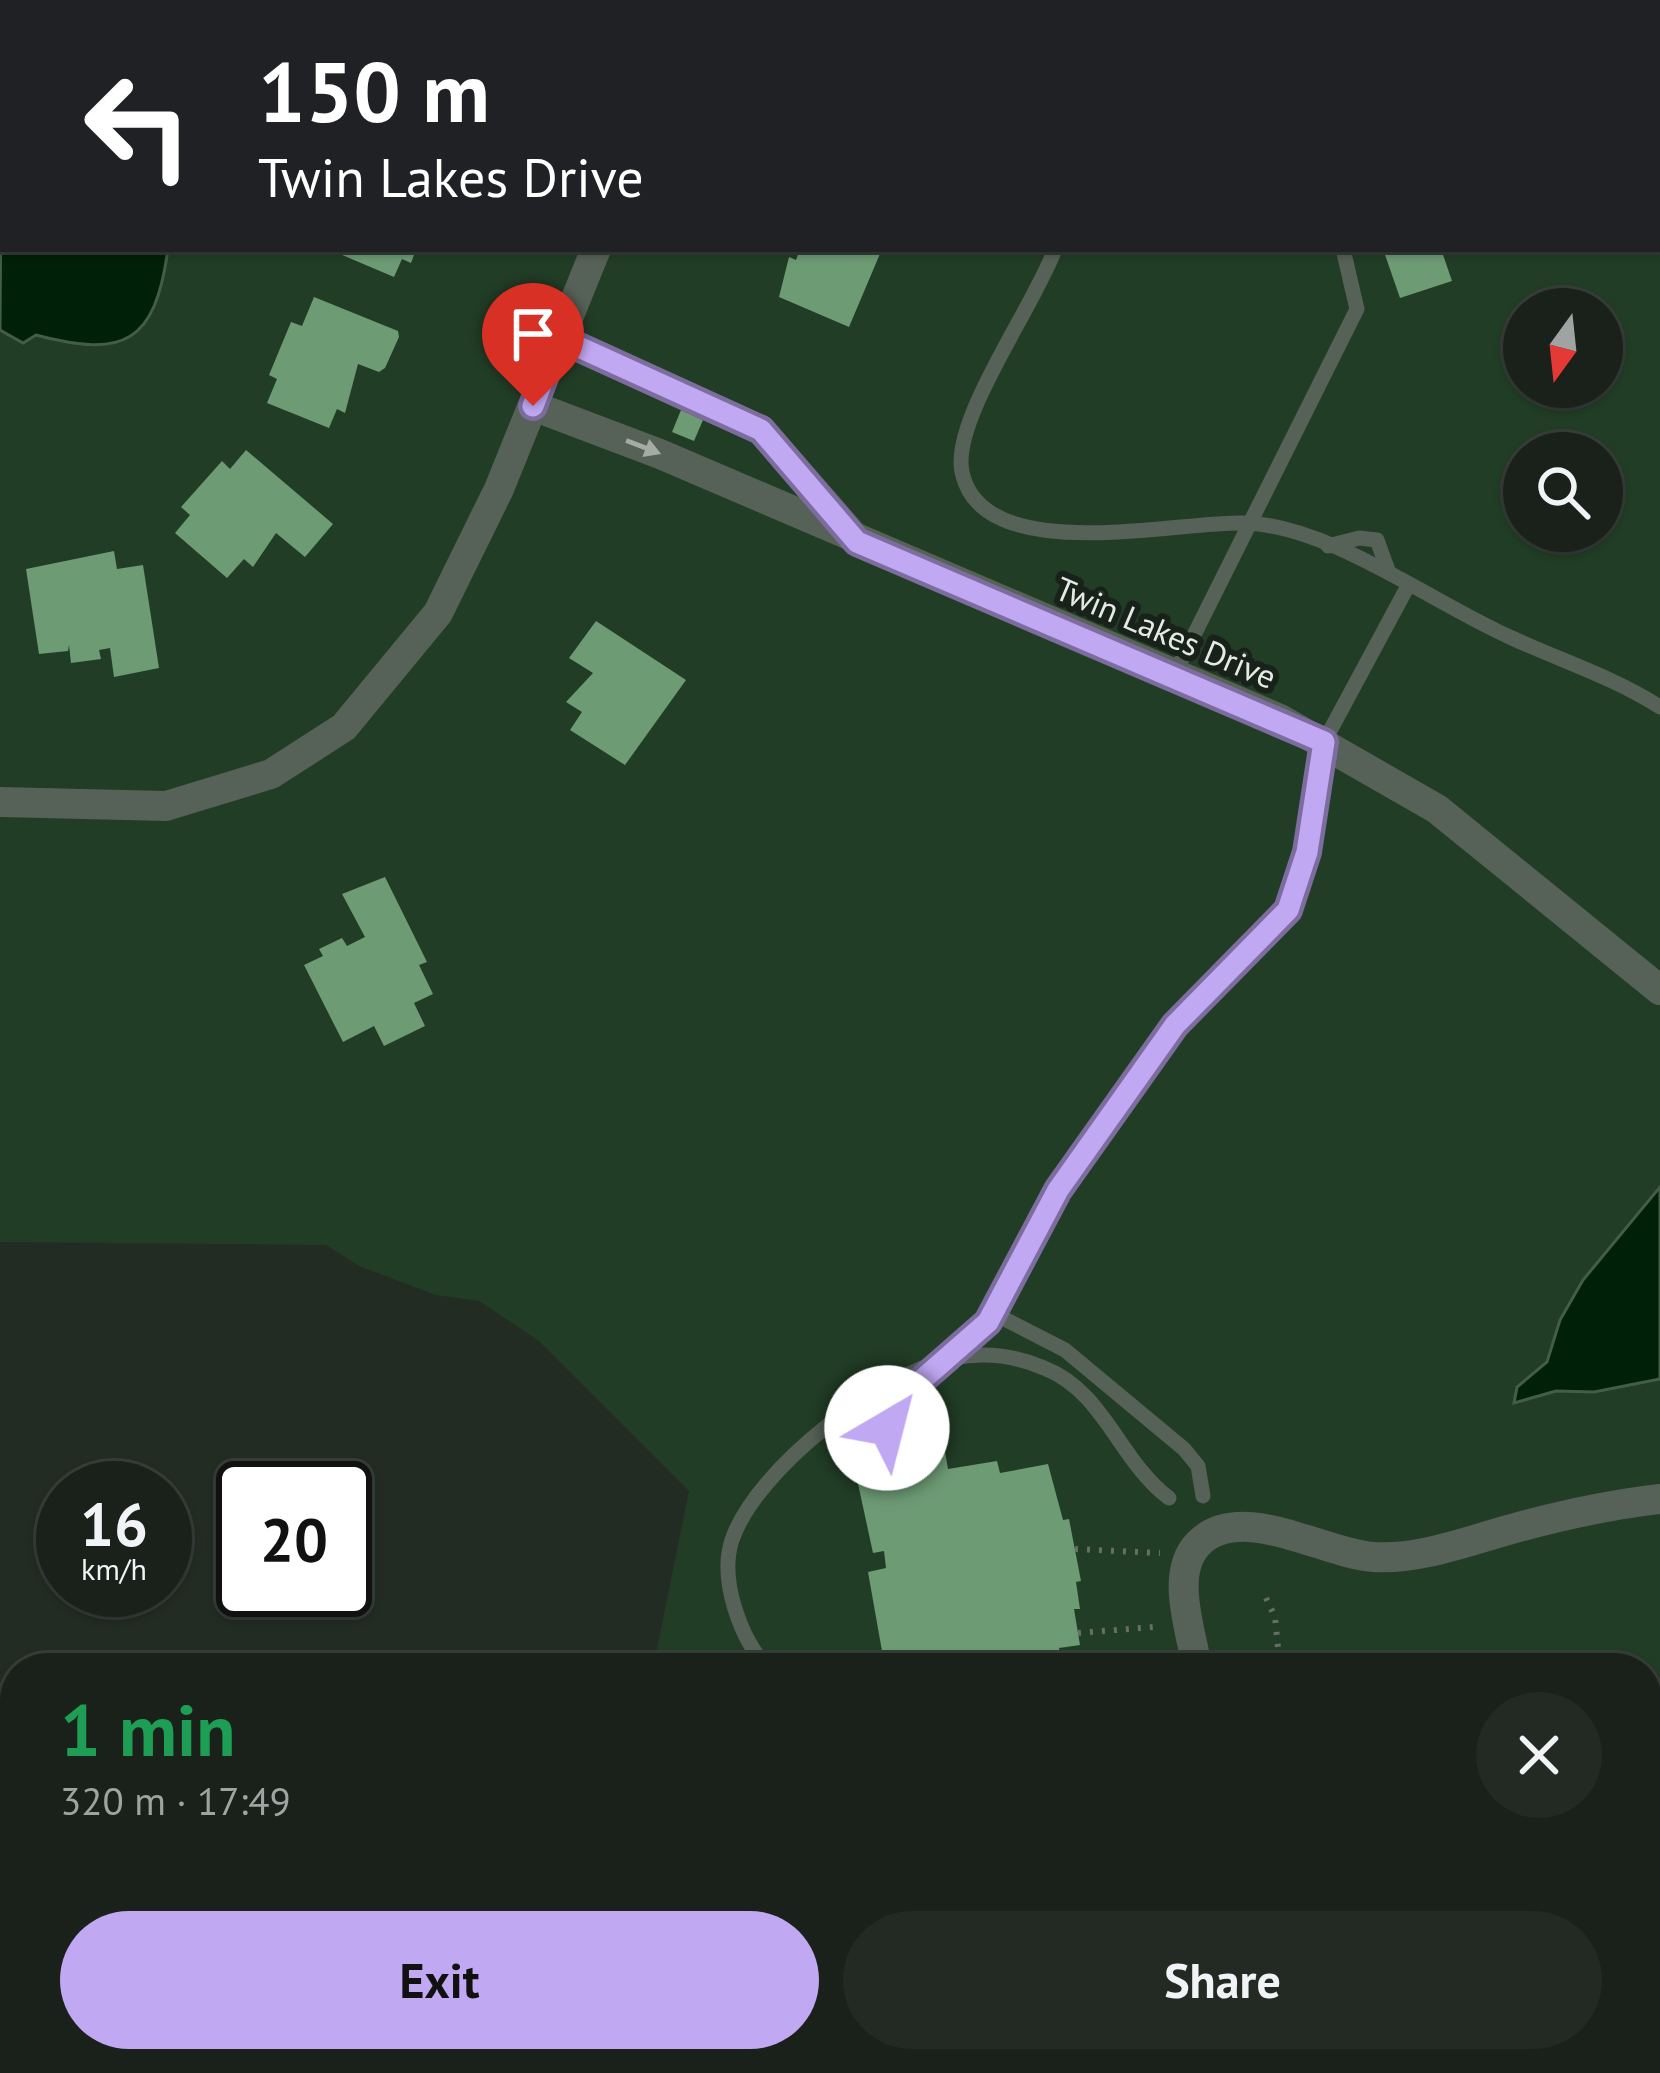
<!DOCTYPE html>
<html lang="en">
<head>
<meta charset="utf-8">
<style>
  :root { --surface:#1a211a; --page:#232923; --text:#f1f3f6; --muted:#9fa3a2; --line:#383e39; --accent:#c0a8f3 }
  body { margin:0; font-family:"PT Sans",sans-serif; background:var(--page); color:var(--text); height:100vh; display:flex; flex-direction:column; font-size:45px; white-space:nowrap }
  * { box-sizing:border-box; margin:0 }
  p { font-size:39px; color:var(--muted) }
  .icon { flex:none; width:66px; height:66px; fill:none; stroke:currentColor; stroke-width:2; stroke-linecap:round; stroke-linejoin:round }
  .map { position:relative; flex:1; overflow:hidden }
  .side { position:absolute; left:0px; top:1653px; width:1662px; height:420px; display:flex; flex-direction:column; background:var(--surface); border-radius:48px 48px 0 0; box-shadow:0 3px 9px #0004,0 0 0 3px var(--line) }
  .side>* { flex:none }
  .top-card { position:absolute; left:0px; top:0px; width:1662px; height:252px; box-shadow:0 3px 9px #0004,0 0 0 3px var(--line); background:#202124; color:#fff; overflow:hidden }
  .needle { width:78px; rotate:195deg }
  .controls { position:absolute; left:1503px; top:288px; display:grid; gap:24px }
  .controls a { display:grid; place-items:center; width:120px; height:120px; border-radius:50%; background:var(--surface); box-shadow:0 3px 9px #0004,0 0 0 3px var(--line); font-size:60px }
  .speed { position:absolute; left:36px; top:1461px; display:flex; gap:24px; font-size:60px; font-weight:700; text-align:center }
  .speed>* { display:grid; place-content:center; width:156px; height:156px; border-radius:50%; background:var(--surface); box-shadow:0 3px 9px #0004,0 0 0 3px var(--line); line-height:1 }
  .speed small { font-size:30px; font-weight:400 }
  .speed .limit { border:6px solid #111; border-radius:18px; background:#fff; color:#111 }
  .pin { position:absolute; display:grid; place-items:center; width:102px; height:102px; color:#fff; margin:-123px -51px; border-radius:50% 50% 50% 0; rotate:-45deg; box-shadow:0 0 12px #0007 }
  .pin .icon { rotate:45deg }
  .me { position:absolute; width:132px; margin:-66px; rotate:37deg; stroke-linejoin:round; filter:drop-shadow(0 0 9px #0008) }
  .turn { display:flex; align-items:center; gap:42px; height:252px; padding:0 60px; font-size:54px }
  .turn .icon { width:156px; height:156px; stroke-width:2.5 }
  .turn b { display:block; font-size:84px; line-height:102px }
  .round { display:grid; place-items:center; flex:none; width:126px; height:126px; border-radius:63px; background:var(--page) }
  .overview { display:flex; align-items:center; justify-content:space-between; height:204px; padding:0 60px }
  h1 { font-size:72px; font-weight:600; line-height:90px; color:#1e9e55 }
  .cta { display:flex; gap:24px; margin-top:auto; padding:24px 60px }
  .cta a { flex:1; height:138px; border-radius:72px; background:var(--accent); color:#111; font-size:48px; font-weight:600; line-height:138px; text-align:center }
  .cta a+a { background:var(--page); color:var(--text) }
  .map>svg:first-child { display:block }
</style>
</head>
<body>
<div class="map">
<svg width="1660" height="2073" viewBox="0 0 1660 2073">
  <rect width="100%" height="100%" fill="#222c23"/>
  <!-- green -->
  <path fill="#213d26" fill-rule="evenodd" d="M0,0H1660V2073H570L573,2058H1647V1668H653L689,1491L539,1341L479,1301L436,1295L359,1266L326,1245L0,1242ZM3,3H1659V249H3ZM1524,309H1602V387H1524ZM1524,453H1602V531H1524Z"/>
  <!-- water -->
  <g fill="#002007" stroke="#445d49" stroke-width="3">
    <path d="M2,30L3,249H168C155,344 124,358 36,335L23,343L0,330Z"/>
    <path d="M1660,1187V1379L1594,1392L1556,1391L1514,1403L1517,1387L1547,1362L1560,1320L1583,1280Z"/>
    <path d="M0,1889L15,1892V2058H243L250,2073H0Z"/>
  </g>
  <!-- building -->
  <g fill="#6d9b74">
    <path d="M328,249H413L414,255L411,263L402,259L394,277Z"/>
    <path d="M800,249H882L849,327L779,297L789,257L796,260Z"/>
    <path d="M1383,249H1441L1452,281L1400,298Z"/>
    <path d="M314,297L398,331L399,337L385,368L379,372L358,364L345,413L337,409L329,428L267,403L277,379L269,375L291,322L302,326Z"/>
    <path d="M681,410L703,420L694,441L672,432Z"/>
    <path d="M246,450L333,524L305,557L276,533L253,567L244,559L227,578L175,533L190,515L181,507L222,461L230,469Z"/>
    <path d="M114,551L117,569L143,565L159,668L114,677L110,648L99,650L101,659L71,663L69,645L68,651L39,654L26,569Z"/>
    <path d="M596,621L686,680L625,765L570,730L582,712L566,702L593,673L569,658Z"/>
    <path d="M385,877L427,962L419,965L433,994L414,1003L425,1026L384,1046L374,1026L343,1042L304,965L323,956L319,949L342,938L347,946L365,937L342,894Z"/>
    <path d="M944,1446L948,1469L997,1461L1000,1473L1048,1464L1063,1520L1069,1519L1081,1581L1076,1582L1080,1609H1074L1080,1645L1059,1648L1061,1663L1079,1660L1081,1668H885L868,1572L886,1568L884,1551L873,1553L857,1479L870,1477L866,1458Z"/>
    <path d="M1216,2058H1358L1344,2073H1232Z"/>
  </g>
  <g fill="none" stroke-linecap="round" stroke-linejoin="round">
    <!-- path -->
    <g stroke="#666e66" stroke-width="6" stroke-dasharray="3 9" stroke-linecap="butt">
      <path d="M1075,1549L1160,1553"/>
      <path d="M1266,1598L1275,1617L1280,1668"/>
      <path d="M1078,1633L1153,1627"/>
    </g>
    <!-- service -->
    <g stroke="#566157" stroke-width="15">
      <path d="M1169,3L1170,0"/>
      <path d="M1055,249C1034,307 951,420 962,472C982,569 1178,520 1246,523C1331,526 1434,604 1512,638C1562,661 1613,677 1660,707"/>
      <path d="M1328,546L1359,538L1377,540L1389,573"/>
      <path d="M1174,675L1357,309L1343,249"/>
      <path d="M993,1313L1065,1350L1184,1449L1198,1466L1203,1496"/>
      <path d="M891,1448V1410L988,1322L1058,1189L1134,1082L1175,1025L1288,911L1307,852L1324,742L1409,584"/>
      <path d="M768,1668C740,1639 719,1579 732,1540C756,1469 882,1372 954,1358C984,1352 1016,1356 1044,1368C1104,1391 1120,1462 1169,1498"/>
    </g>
    <!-- minor -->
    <g stroke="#566157" stroke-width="30">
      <path d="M696,3L697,0"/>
      <path d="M559,338L761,430L854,537"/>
      <path d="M533,406L660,454L1280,719L1437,809L1660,990"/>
      <path d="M0,802L166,806L271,774L344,727L438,613L499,489L596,249"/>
      <path d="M1197,1668C1192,1633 1169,1574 1198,1544C1240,1500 1324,1554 1373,1557C1418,1560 1465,1542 1508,1530C1558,1516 1608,1505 1660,1499"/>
      <path d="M1404,2058L1411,2073"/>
    </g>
  </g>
  <!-- one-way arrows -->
  <defs><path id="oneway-solid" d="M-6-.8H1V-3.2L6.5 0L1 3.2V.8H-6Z" transform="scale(3)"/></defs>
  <use fill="#a4aca5" href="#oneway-solid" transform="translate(643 447) rotate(21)"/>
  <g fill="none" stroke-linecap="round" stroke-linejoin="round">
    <defs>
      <path id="route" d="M533,406L559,338L761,430L857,542L1324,742L1307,852L1288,910L1175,1025L1058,1190L988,1322L899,1400L887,1428"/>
    </defs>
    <!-- route casing -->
    <use href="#route" stroke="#7d6d9e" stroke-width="30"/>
    <!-- route -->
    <use href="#route" stroke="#c0a8f3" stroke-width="21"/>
  </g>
  <g text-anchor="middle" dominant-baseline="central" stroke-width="12" stroke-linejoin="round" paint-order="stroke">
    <!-- street labels -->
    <g font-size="33" fill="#e4eae4" stroke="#19221a">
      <text transform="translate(1166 632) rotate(23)">Twin Lakes Drive</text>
    </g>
  </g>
</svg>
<div class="controls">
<a><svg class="needle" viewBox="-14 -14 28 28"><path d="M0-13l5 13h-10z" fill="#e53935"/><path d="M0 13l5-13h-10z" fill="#9fa3a2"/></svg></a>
<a><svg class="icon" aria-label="search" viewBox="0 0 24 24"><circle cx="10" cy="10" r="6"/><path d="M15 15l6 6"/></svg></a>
</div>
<div class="speed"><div>16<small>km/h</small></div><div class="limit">20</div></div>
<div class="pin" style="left:533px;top:406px;background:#d93025"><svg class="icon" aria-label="arrive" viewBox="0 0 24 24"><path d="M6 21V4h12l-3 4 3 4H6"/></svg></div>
<svg class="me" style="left:887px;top:1428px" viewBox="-20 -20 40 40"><circle r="19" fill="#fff"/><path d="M0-13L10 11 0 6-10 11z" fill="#c0a8f3"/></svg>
<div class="top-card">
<div class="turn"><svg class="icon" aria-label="left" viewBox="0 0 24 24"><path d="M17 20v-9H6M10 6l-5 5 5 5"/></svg><div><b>150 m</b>Twin Lakes Drive</div></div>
</div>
<section class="side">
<div class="overview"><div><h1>1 min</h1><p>320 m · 17:49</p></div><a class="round"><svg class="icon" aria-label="close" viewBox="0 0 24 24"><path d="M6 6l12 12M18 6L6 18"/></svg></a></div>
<div class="cta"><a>Exit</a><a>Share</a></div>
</section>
</div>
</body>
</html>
